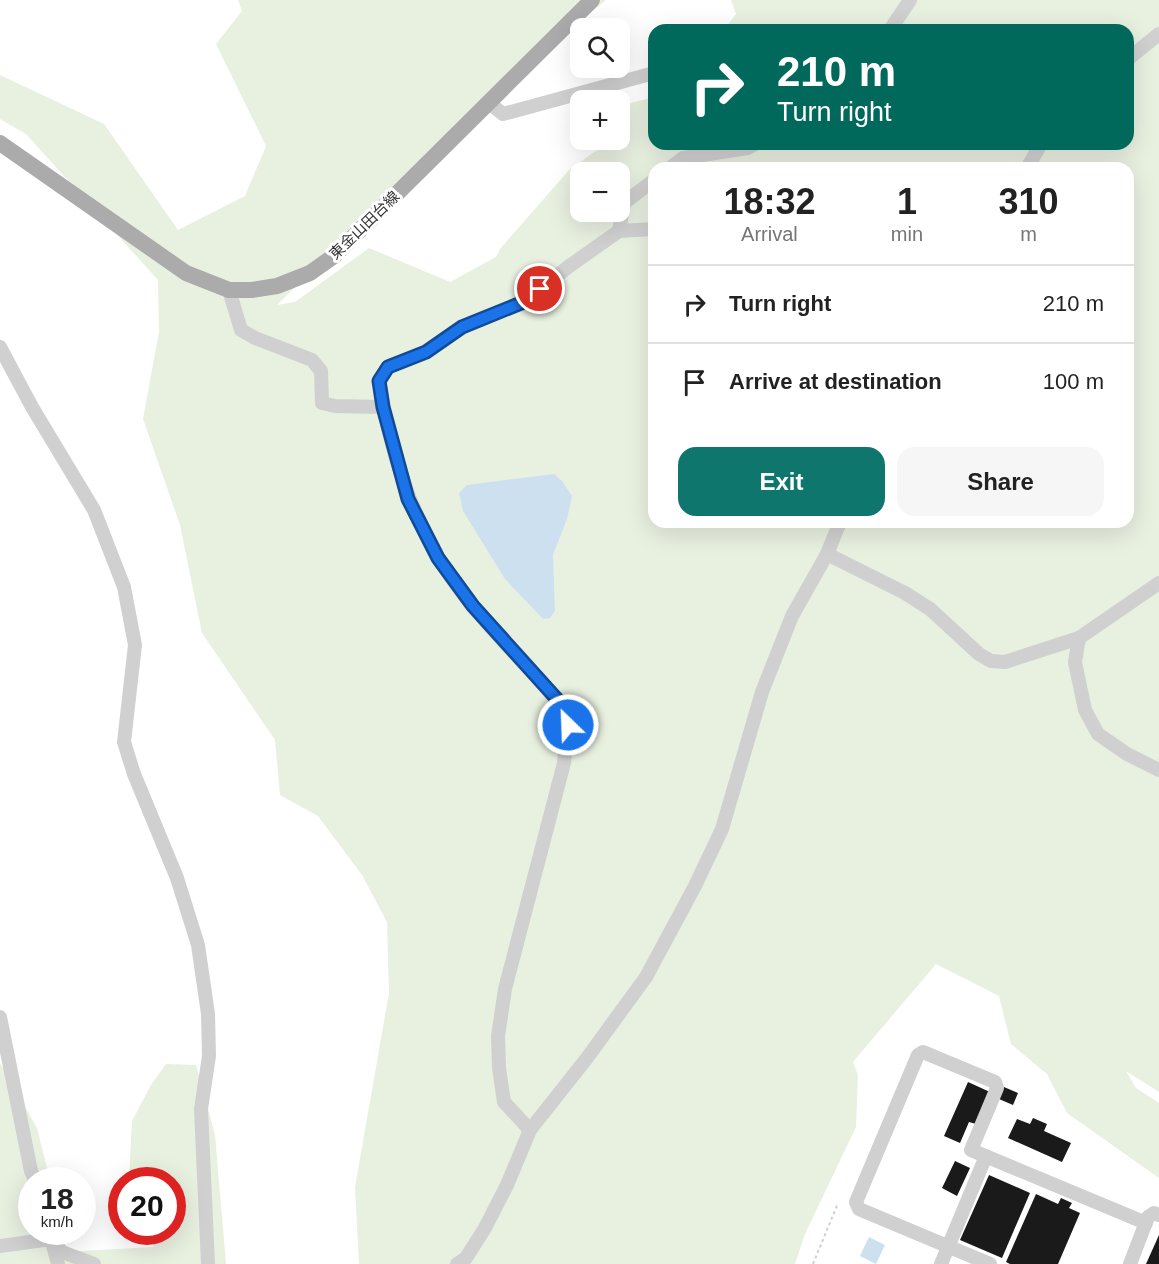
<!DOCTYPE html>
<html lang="en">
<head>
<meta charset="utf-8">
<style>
  :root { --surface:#fff; --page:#f6f6f6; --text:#222; --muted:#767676; --line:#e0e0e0; --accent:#0f766e }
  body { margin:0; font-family:Arial,"Noto Sans JP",sans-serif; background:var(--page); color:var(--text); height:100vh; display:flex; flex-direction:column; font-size:22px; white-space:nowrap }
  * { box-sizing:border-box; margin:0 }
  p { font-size:20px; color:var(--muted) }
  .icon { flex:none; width:33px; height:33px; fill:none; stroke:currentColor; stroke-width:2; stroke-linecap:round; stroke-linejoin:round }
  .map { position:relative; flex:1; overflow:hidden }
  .details { position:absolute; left:648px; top:162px; width:486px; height:366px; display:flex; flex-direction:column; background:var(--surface); border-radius:18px; box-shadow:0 6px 24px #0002 }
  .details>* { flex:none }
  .hud { position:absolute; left:648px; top:24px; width:486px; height:126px; border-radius:18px; box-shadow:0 6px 24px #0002; background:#00695c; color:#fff; overflow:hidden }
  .buttons { position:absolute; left:570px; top:18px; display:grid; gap:12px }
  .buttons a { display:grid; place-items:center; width:60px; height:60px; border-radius:12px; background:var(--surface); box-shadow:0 6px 24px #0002; font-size:30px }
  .speed { position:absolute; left:18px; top:1167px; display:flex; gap:12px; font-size:30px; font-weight:700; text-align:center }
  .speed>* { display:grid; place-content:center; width:78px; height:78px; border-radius:50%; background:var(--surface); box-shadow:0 6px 24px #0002; line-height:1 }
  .speed small { font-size:15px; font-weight:400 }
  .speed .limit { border:9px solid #d22; background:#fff; color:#111 }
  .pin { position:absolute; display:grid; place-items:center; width:51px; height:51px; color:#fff; margin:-26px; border:3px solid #fff; border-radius:50%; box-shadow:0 2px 6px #0007 }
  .me { position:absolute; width:66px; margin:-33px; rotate:336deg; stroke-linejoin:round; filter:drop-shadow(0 0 4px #0008) }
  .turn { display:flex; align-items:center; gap:21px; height:126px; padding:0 30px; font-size:27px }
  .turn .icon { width:78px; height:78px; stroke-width:2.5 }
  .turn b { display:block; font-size:42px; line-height:51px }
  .eta { display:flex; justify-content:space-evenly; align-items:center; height:102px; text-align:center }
  .eta b { font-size:36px; font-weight:700; line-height:42px }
  .action { display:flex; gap:12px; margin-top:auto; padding:12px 30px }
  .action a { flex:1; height:69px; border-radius:18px; background:var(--accent); color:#fff; font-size:24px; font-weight:700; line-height:69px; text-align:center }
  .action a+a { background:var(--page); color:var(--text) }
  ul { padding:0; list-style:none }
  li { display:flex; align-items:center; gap:18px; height:78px; padding:0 30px; border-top:2px solid var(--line) }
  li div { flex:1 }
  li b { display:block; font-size:22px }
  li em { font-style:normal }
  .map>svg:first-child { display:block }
</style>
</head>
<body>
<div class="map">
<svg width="1159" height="1264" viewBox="0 0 1159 1264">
  <rect width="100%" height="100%" fill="#fff"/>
  <!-- green -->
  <g fill="#e8f0e0" fill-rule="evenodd">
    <path d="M238,0H606L499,87L277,305L295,302L369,248L450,282L496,257L500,249L569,170L594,152L619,141L620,106L654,97V144H1128V30H724L736,14L731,0H1159V1092L1126,1071L1136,1088L1159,1103V1178L1067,1113L1047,1074L1011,1044L999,996L936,964L853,1062L858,1075L856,1127L805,1234L795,1264H359L355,1187L389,993L387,922L362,875L318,816L280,795L275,740L202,633L180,525L143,419L159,332L158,280L26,134L0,119V75L104,124L178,230L245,196L266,146L216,44L242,11ZM654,168H1128V522H654ZM580,172H620V212H580Z"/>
    <path d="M0,1063L37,1128L49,1176V1180H32V1232H59L63,1252L154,1247L148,1232H172V1180H129L132,1121L151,1085L166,1064L196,1065L215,1135L226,1264H0Z"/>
  </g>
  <!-- water -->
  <g fill="#cce0f0">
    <path d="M554,474L562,481L572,496L567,519L553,555L555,611L550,618L543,619L505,579L463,511L459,493L467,485Z"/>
    <path d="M869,1237L885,1245L876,1264L860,1256Z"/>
  </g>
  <!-- building -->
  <g fill="#1a1a1a">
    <path d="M968,1082L990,1092L976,1124L969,1122L960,1143L944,1136Z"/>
    <path d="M1004,1087L1018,1093L1013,1105L999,1099Z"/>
    <path d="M1033,1118L1047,1124L1044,1131L1071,1143L1062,1162L1008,1138L1017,1119L1030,1124Z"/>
    <path d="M955,1161L970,1168L957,1196L942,1188Z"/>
    <path d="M989,1175L1030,1193L1002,1258L960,1240Z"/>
    <path d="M1036,1194L1058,1204L1061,1198L1072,1203L1069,1208L1080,1213L1058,1264H1010L1006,1262Z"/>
    <path d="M1159,1235V1264H1146Z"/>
  </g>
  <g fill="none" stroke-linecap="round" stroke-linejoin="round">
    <!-- path -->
    <path stroke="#d0d0d0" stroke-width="2" stroke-dasharray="3 3" stroke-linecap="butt" d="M813,1264L838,1203"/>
    <!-- minor -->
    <g stroke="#d0d0d0" stroke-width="14">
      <path d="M890,30L910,0"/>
      <path d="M1128,59L1159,34"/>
      <path d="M489,103L503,114L654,73"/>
      <path d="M670,168L683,158L748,148L755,144"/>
      <path d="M1027,168L1041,144"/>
      <path d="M619,231L624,203L654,180"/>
      <path d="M229,290L241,330L255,338L312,360L321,371L322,403L335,406L383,407"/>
      <path d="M0,347L32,407L94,510L124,587L135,645L124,742L134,774L177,878L198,945L208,1014L209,1056L201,1109L208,1264"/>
      <path d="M827,554L905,593L930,609L979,654L991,661L1005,662L1079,638L1159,583"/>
      <path d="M1079,638L1075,662L1085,710L1098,734L1127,754L1159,770"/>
      <path d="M0,1017L31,1171L35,1180"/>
      <path d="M530,1130L504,1102L499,1068L498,1036L505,989L564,763L568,725L564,707C523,661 468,609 438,557C407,503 388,442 379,380L388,367L426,352L462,327L526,301L568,267L619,231L654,229"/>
      <path d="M51,1239L62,1252L94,1264"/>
      <path d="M52,1242L58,1264"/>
      <path d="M0,1246L51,1239"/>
      <path d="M457,1264L466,1258L485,1228L507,1185L530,1130L587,1058L646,977L695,886L722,829L762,692L792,616L827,554L840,522"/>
      <path d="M941,1264L986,1156"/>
      <path d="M990,1264L859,1209L856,1202L918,1055L923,1052L995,1082L997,1088L971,1150L1146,1223"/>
      <path d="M1130,1264L1148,1217L1154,1213L1159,1215"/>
    </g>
    <!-- major -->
    <path stroke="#ababab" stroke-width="16" d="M0,143L186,273L229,290H252L277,286L310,273L334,256L592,0"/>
  </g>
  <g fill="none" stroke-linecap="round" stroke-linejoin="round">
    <defs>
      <path id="route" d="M540,289L526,301L462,327L426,352L388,367L379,381L383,407L408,499L438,558L473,606L564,707L568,725"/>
    </defs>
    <!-- route casing -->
    <use href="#route" stroke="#114b97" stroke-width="15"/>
    <!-- route -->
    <use href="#route" stroke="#1a73e8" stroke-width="10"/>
  </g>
  <g text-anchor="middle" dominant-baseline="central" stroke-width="6" stroke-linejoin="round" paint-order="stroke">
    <!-- street labels -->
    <g font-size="15" fill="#333" stroke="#fff">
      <text transform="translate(364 225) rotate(-44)">東金山田台線</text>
    </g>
  </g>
</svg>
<div class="buttons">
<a><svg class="icon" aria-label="search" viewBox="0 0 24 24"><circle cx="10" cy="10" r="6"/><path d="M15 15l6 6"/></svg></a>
<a>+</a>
<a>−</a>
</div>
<div class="speed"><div>18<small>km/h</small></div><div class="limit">20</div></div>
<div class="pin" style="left:540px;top:289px;background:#d93025"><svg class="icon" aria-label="arrive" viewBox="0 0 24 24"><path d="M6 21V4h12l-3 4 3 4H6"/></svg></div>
<svg class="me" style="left:568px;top:725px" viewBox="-20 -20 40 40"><circle r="17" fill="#1a73e8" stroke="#fff" stroke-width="3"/><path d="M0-11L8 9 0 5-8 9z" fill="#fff"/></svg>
<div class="hud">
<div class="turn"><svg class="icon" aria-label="right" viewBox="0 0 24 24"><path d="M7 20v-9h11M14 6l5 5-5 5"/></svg><div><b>210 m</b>Turn right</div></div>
</div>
<section class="details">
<div class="eta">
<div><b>18:32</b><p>Arrival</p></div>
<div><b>1</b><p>min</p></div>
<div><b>310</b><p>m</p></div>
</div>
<ul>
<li><svg class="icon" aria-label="right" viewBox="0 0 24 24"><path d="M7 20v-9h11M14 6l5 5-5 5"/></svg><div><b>Turn right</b></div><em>210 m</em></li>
<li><svg class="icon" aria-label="arrive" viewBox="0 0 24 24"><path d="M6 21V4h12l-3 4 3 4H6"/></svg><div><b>Arrive at destination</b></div><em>100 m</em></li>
</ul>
<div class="action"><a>Exit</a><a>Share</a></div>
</section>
</div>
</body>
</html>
